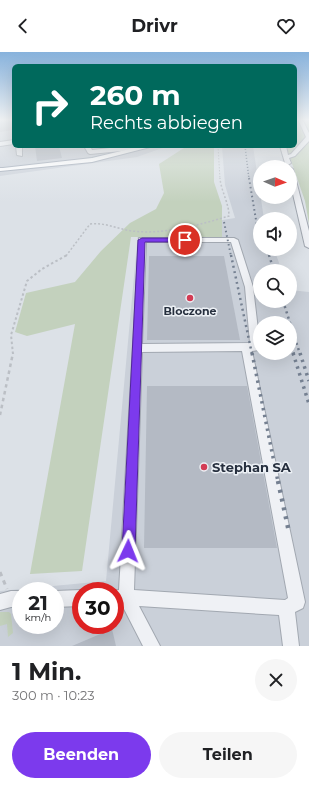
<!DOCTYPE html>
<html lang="de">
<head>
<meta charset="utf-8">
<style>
  :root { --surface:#fff; --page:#f6f6f6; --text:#202124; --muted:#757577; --accent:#7c3aed }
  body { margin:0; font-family:Montserrat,sans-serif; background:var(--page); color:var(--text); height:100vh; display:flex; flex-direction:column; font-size:15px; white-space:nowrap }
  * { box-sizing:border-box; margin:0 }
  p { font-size:13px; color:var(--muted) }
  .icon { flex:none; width:22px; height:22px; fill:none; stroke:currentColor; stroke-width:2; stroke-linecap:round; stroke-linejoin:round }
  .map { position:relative; height:594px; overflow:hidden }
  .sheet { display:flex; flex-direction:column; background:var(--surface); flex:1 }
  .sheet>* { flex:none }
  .hud { position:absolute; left:12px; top:12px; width:285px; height:84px; border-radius:6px; box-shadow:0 4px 16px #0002; background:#00695c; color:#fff; overflow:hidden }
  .needle { width:26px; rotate:92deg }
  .controls { position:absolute; left:253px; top:108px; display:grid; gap:8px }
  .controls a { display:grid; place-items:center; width:44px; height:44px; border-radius:50%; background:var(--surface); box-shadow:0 4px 16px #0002; font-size:20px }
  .speed { position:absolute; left:12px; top:530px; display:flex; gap:8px; font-size:20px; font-weight:700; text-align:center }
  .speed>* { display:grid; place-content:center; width:52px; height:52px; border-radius:50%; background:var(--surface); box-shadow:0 4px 16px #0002; line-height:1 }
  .speed small { font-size:10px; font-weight:400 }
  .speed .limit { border:6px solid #d22; background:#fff; color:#111 }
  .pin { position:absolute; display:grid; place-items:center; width:34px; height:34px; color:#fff; margin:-17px; border:2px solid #fff; border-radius:50%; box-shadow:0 1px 4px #0007 }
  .me { position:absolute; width:44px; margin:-22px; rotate:2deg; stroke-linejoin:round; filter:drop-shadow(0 0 3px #0008) }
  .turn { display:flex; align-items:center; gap:14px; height:84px; padding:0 12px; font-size:18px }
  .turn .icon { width:52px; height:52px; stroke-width:2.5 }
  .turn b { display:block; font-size:28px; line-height:34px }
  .round { display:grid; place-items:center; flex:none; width:42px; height:42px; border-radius:21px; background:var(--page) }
  .head { display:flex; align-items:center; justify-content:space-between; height:68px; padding:0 12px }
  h1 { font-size:24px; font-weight:700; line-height:30px }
  .primary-button { display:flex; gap:8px; margin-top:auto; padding:8px 12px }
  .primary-button a { flex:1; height:46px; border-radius:24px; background:var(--accent); color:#fff; font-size:16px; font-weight:700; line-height:46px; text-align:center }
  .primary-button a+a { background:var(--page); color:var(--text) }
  header { display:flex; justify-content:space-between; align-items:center; height:52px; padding:0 12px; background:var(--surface); font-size:18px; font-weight:700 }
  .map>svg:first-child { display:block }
</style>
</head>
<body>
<header><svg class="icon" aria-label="back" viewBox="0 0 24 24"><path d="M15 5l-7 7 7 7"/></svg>Drivr<svg class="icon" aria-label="heart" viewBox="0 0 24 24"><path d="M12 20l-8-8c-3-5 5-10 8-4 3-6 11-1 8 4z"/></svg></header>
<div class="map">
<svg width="309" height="594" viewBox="0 0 309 594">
  <rect width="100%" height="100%" fill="#dce1e7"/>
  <!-- built -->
  <g fill="#cad0d9" fill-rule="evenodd">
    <path d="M0,67H14V94H168L137,105L0,124Z"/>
    <path d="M222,94H253L264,167H260V197H274L282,219H260V249H290V238L309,240V594H0V539L106,529L138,181L235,166L225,133ZM260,271H290V301H260ZM21,539H55V573H21ZM81,539H115V573H81Z"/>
  </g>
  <!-- green -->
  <g fill="#c3d1bd">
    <path d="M295,67H309V172L305,149L286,94H295Z"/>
    <path d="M187,94H214V130L222,154V185H131L82,519L30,522L75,272L27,284L15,280L26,241L75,230L101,199L130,171L156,157L164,141L159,112Z"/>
    <path d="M0,560H9L11,562L13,581L8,585L7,572L0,574Z"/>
  </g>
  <!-- building -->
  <g fill="#b4bac4">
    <path d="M0,67H14V78L0,80Z"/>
    <path d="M35,94H59L62,106L37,109Z"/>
    <path d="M149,204H224L240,288H147Z"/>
    <path d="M147,334H247L277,496H144Z"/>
    <path d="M112,577L116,594H72Z"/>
  </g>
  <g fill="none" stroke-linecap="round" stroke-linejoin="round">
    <defs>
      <g id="minor">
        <path d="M298,67H302L309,81V89L295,104L289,106L291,111L288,113L285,111L280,94H286L288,103L291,102L306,85Z"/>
        <path d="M14,88V92L0,94V90Z"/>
        <path d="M16,94H22V104L17,103Z"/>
        <path d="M84,94H90L92,98L128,94H134L135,96L132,98L90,102L88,101Z"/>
        <path d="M290,115L293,117L309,179V196L305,194L290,129Z"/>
        <path d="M139,186H234L238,188L253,235L260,295L259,298L252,299L305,550L303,556L295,560L299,594H283L279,563L139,554L160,594H143L122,553L115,554V539H113L119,538ZM146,190H231L245,235L250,291L142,292ZM242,299L288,546L285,548L134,538L142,300Z"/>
        <path d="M81,538L83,539H81V554L55,555V539Z"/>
        <path d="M11,539H21V555H11L0,558V542Z"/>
      </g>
      <path id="major" d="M142,94H154L92,110L0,119V116H3L92,106Z"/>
    </defs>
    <!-- minor casing -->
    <use href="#minor" stroke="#a2a8b1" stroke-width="2"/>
    <!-- major casing -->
    <use href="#major" stroke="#9ba5b3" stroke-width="2"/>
    <!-- path-far4 -->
    <path stroke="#bbbfc5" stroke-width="1" stroke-dasharray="1.5 1.5" stroke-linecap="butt" d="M218,94L220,127"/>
    <!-- path-far3 -->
    <path stroke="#bbbfc5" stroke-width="1.5" stroke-dasharray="2 2" stroke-linecap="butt" d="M66,204L90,172C105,170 117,177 132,179C164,183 199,173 229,164C229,151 221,139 220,126"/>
    <!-- path-far2 -->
    <path stroke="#bbbfc5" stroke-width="2" stroke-dasharray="2.5 2.5" stroke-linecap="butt" d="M13,302L11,283L27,229L42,217L67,203"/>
    <!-- path-far1 -->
    <path stroke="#bbbfc5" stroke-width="2.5" stroke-dasharray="3.5 3.5" stroke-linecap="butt" d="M0,363L13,301"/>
    <!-- path -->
    <path stroke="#bbbfc5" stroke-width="3" stroke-dasharray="4.5 4.5" stroke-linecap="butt" d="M0,520L7,537"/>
    <!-- minor -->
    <use href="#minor" fill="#eff1f5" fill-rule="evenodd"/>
    <!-- major -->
    <use href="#major" fill="#fff" fill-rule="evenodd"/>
    <!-- rail-far4 -->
    <path stroke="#758091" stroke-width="1.5" stroke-dasharray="1 2" stroke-linecap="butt" d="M245,94L249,127"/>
    <!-- rail-far3 -->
    <g stroke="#758091" stroke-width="2" stroke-dasharray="1.5 3" stroke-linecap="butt">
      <path d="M249,126L260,192"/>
      <path d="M224,170L231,204"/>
      <path d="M267,197L269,204"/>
    </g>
    <!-- rail-far2 -->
    <g stroke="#758091" stroke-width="2.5" stroke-dasharray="2 3.5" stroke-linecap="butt">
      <path d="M231,203L252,302"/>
      <path d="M269,203L274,219"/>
      <path d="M283,249L300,302"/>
      <path d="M290,290L294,302"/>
    </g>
    <!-- rail-far1 -->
    <g stroke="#758091" stroke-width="3.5" stroke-dasharray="2.5 4.5" stroke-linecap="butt">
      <path d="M252,301L278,430"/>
      <path d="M293,301L309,352"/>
      <path d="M300,301L309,329"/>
    </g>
    <!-- rail -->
    <path stroke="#758091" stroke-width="4.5" stroke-dasharray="3 6" stroke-linecap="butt" d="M278,429L289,480"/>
  </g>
  <!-- sky -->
  <linearGradient id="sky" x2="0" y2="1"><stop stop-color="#87b2dc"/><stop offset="0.45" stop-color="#eff2f4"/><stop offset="1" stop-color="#eff2f4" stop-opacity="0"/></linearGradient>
  <rect width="309" height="150" fill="url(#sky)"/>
  <!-- route -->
  <path fill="#7c3aed" stroke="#51269a" d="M142,186H185L188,188L185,190H145L135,499L133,503L128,505L124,503L122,499L138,188Z"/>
  <!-- markers -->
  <g fill="#d33b54" stroke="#ecf0f5" stroke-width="1.5">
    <circle cx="190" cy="246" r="4"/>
    <circle cx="204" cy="415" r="4"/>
  </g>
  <g text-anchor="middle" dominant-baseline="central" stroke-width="3" stroke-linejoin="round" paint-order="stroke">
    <!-- poi labels -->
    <g font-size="11" font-weight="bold" fill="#262f3e" stroke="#ecf0f5">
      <text x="190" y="259">Bloczone</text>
    </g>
    <!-- near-poi labels -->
    <g font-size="13" font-weight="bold" fill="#262f3e" stroke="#ecf0f5" text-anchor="start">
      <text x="212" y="415">Stephan SA</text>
    </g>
  </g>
</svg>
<div class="controls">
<a><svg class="needle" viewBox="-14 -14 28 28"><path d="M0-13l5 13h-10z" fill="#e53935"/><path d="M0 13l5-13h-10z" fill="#757577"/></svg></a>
<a><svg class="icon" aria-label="sound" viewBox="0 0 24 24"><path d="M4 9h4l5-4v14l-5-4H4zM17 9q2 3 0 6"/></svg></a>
<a><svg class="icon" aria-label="search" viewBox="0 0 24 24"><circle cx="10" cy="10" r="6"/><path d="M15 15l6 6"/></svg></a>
<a><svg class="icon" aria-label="layers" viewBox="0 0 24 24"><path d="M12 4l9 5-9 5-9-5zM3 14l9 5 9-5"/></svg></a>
</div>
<div class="speed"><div>21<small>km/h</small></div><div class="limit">30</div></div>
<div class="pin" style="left:185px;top:188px;background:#d93025"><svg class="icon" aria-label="arrive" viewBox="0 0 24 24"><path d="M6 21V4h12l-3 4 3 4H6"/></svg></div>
<svg class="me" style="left:128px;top:499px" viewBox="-20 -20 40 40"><path d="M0-17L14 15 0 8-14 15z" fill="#7c3aed" stroke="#fff" stroke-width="4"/></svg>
<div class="hud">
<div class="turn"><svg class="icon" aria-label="right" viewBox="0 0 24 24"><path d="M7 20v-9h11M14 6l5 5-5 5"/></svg><div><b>260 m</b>Rechts abbiegen</div></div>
</div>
</div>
<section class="sheet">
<div class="head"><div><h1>1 Min.</h1><p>300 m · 10:23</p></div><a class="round"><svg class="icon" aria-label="close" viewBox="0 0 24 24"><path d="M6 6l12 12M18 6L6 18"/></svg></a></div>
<div class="primary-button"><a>Beenden</a><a>Teilen</a></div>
</section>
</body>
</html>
